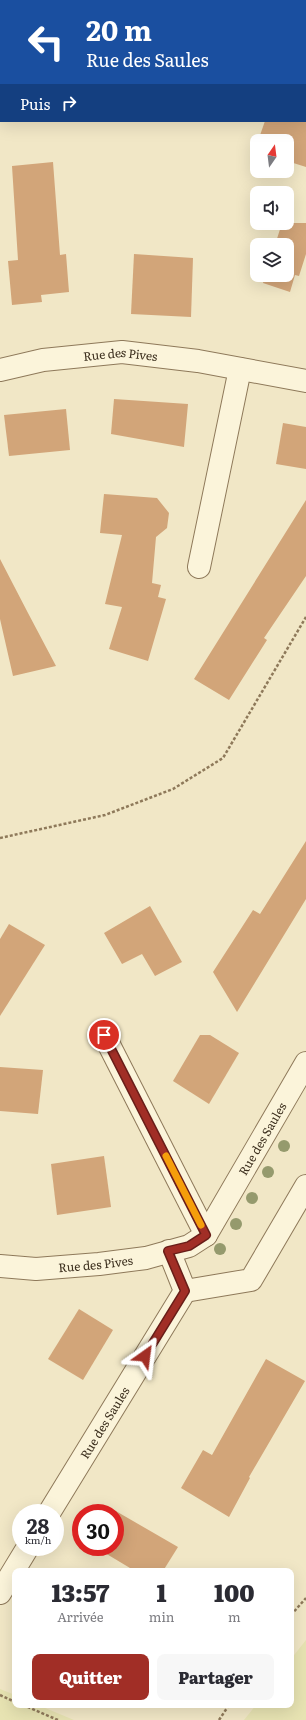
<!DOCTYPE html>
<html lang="fr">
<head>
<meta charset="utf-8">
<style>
  :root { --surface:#fff; --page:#f7f7f7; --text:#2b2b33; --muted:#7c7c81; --accent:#a12e26 }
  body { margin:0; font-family:Literata,serif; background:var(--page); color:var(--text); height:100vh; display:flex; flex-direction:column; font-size:15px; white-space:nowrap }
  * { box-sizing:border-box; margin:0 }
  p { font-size:13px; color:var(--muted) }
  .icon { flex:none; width:22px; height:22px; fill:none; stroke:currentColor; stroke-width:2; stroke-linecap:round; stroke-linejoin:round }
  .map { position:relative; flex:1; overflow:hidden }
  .details { position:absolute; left:12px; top:1568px; width:282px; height:140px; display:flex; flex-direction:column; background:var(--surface); border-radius:8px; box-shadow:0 4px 16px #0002 }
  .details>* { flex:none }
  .banner { position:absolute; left:0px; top:0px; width:306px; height:122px; box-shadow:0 4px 16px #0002; background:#1a4fa0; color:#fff; overflow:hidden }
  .needle { width:26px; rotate:14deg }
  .buttons { position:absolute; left:250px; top:134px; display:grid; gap:8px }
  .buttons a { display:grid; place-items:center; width:44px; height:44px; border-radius:8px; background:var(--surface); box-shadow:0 4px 16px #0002; font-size:20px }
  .speed { position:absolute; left:12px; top:1504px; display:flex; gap:8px; font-size:20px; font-weight:700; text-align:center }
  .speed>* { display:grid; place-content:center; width:52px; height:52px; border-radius:50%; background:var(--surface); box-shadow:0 4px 16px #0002; line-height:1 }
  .speed small { font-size:10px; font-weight:400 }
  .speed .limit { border:6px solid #d22; background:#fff; color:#111 }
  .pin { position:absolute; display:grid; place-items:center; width:34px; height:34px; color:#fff; margin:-17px; border:2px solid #fff; border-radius:50%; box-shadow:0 1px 4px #0007 }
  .me { position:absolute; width:44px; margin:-22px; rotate:31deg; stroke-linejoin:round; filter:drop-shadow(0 0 3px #0008) }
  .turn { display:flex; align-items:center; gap:14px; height:84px; padding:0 20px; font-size:18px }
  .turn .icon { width:52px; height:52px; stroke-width:2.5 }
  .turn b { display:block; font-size:28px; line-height:34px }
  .then { display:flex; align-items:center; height:38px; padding:0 20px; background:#0003; gap:8px; font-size:15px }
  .eta { display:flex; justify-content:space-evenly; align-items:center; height:68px; text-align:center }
  .eta b { font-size:24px; font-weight:800; line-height:28px }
  .action { display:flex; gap:8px; margin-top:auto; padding:8px 20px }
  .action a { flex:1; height:46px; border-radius:8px; background:var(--accent); color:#fff; font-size:16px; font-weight:800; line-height:46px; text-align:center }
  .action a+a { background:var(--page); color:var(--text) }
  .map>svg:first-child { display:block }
</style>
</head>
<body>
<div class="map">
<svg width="306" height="1720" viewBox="0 0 306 1720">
  <rect width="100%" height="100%" fill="#f1e7c6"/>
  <!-- farmland -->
  <g fill="#e7e3b2">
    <path d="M306,1640V1720H244L256,1705H291V1659Z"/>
    <path d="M0,1689L15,1695V1705H38L74,1720H0Z"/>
  </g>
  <!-- building -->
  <g fill="#d2a579">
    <path d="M305,101L306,102V167L287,161V141H258L265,121H305Z"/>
    <path d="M53,162L60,255L66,254L69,292L41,295L42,302L12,305L8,261L18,260L12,166Z"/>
    <path d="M282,223H306V254L299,276L295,275L290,292L263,283L265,275H287V245H275Z"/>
    <path d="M134,254L193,258L191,317L131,314Z"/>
    <path d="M114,399L188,404L184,447L111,434Z"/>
    <path d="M66,409L70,450L9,456L4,415Z"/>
    <path d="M283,423L306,427V469L276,464Z"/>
    <path d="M104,494L157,498L169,513L167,528L156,537L152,583L161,585L158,597L166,599L148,661L109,649L122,607L105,604L122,535L100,533Z"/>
    <path d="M306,500V576L264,638L267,640L229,700L194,679Z"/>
    <path d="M0,559L28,613L56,666L13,676L0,619Z"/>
    <path d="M306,841V899L237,1012L213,972L253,910L260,914Z"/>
    <path d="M150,906L182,962L155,976L142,954L122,964L104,933Z"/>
    <path d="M9,924L45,945L0,1016V939Z"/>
    <path d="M200,1035H210L239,1053L209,1104L173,1081Z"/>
    <path d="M0,1067L43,1070L38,1114L0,1111Z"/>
    <path d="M104,1156L111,1207L57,1215L51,1164Z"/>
    <path d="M79,1309L113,1330L83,1380L48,1359Z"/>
    <path d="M266,1359L305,1381L249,1477L250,1478L229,1517L181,1488L203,1450L212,1455Z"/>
    <path d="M114,1510L178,1547L163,1571H135L95,1547H115V1513H112Z"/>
  </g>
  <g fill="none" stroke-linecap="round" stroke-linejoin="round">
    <defs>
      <g id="minor">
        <path d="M162,0L164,1"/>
        <path d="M305,48L306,49"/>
        <path id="s1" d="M0,370L43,360L122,352L198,361L306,381"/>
        <path d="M199,567L240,369"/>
        <path d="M104,1035L206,1235"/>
        <path id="s2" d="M0,1266L36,1269L99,1264L146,1258L189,1246L206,1235L306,1063"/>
        <path d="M185,1291L251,1280L306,1186"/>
        <path id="s3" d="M49,1513L185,1291L169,1251"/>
        <path d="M0,1593L28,1547"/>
      </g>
    </defs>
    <!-- minor casing -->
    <use href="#minor" stroke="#8e795a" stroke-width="24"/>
    <!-- path -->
    <g stroke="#8e795a" stroke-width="2.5" stroke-dasharray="3 2" stroke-linecap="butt">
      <path d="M275,0L278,1"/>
      <path d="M305,10H306"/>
      <path d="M0,838L105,815L173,789L223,758L306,617"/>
      <path d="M291,1615L306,1598"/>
      <path d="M0,1695L15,1702"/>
      <path d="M23,1705L58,1720"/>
      <path d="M219,1720L229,1705"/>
    </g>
    <!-- minor -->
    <use href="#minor" stroke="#fbf4da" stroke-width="22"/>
  </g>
  <!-- trees -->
  <g fill="#959a6d">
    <circle cx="284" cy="1146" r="6"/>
    <circle cx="268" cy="1172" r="6"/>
    <circle cx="252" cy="1198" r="6"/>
    <circle cx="236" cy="1224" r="6"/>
    <circle cx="220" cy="1249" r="6"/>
  </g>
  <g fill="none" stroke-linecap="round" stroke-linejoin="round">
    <defs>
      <path id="route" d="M104,1035L206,1235L189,1246L168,1251L185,1291L145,1356"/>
    </defs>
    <!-- route casing -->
    <use href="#route" stroke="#691e19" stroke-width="10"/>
    <!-- route -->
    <use href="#route" stroke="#a12e26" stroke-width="7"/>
    <!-- slow -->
    <path stroke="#f59e0b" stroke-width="7" d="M166,1156L201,1225"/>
  </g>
  <g text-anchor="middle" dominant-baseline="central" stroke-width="3" stroke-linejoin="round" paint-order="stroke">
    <!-- street labels -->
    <g font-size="12" fill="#3d301f" stroke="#f8f1d6">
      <text stroke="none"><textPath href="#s1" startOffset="122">Rue des Pives</textPath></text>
      <text stroke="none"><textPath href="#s2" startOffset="323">Rue des Saules</textPath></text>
      <text stroke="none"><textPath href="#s2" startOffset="96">Rue des Pives</textPath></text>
      <text stroke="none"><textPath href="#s3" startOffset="106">Rue des Saules</textPath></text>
    </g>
  </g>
</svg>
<div class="buttons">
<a><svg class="needle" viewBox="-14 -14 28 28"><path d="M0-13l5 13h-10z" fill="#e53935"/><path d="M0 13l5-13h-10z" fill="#7c7c81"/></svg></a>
<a><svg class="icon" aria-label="sound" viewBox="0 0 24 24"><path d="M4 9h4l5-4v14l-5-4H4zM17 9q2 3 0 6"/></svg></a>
<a><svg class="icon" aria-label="layers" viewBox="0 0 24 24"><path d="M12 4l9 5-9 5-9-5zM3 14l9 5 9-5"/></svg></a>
</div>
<div class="speed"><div>28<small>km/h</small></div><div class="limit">30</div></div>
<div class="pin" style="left:104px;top:1035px;background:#d93025"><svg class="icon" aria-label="arrive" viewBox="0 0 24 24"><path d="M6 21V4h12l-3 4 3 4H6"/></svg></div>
<svg class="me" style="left:145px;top:1356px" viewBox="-20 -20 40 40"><path d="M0-17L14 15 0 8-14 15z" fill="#a12e26" stroke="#fff" stroke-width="4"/></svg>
<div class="banner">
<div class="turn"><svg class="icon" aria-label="left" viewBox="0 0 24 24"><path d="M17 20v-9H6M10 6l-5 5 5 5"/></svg><div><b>20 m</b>Rue des Saules</div></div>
<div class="then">Puis<svg class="icon" aria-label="right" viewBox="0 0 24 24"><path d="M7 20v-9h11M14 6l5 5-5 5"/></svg></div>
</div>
<section class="details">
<div class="eta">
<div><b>13:57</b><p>Arrivée</p></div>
<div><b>1</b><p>min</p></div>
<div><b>100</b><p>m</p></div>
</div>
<div class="action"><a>Quitter</a><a>Partager</a></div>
</section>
</div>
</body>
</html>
